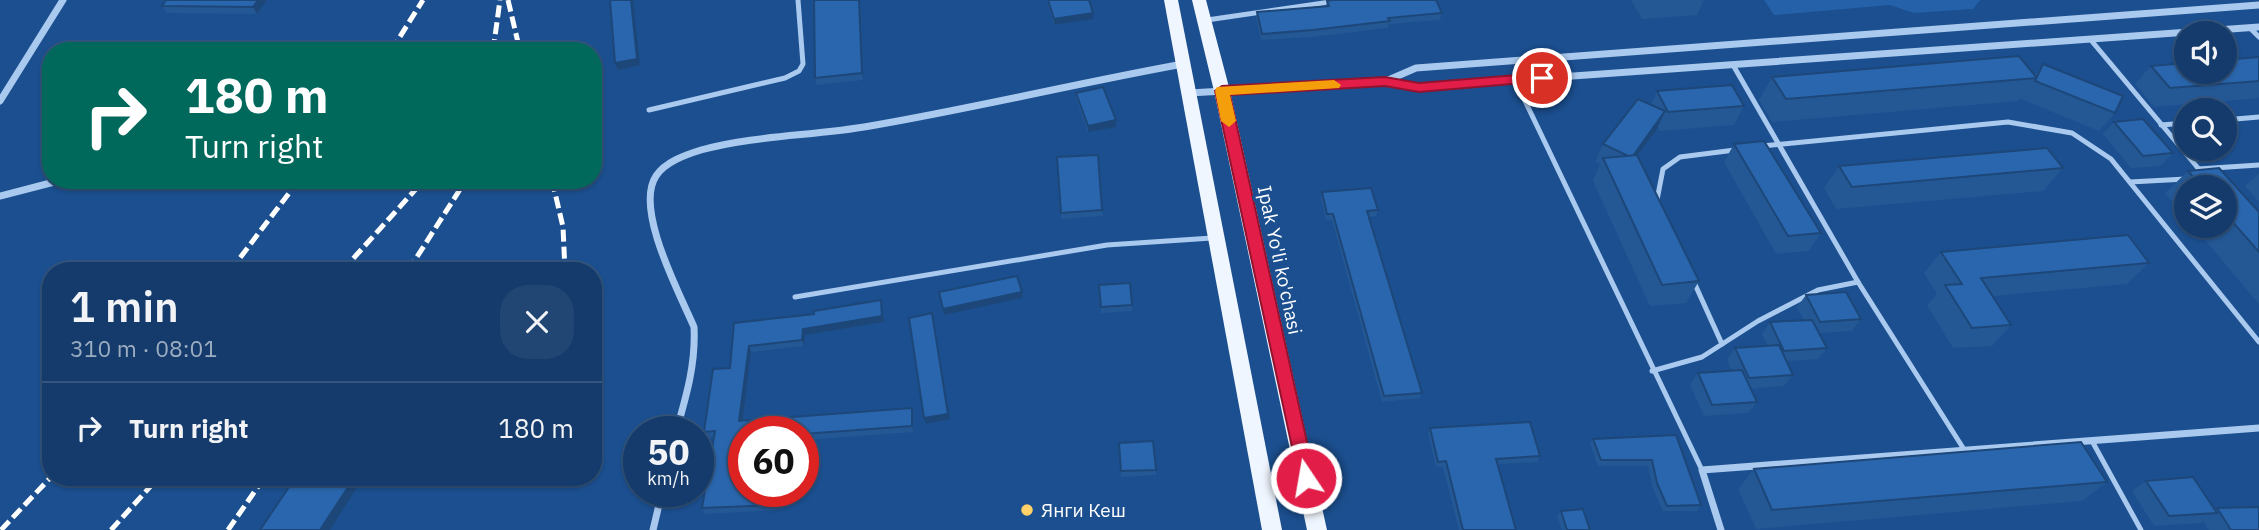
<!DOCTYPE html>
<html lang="en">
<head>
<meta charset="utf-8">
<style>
  :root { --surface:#143b6b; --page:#214673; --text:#f1f3f6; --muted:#9dadc1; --line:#33557e }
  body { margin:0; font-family:"IBM Plex Sans",sans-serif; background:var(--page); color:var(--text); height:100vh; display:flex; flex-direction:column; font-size:26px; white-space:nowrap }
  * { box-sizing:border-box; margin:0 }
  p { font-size:23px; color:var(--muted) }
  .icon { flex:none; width:38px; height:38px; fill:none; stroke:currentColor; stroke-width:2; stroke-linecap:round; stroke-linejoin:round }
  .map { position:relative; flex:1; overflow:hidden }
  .side { position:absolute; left:42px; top:262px; width:560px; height:224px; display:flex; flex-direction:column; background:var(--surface); border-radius:28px; box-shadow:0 2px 5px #0004,0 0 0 2px var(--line) }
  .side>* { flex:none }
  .guide { position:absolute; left:42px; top:42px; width:560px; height:147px; border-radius:28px; box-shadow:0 2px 5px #0004,0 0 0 2px var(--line); background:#00695c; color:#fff; overflow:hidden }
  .tools { position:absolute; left:2174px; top:21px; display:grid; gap:14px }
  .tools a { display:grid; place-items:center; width:63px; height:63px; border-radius:50%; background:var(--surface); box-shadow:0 2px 5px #0004,0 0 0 2px var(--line); font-size:35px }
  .speed { position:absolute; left:623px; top:416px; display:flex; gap:14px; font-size:35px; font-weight:700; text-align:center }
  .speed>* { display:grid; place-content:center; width:91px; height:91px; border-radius:50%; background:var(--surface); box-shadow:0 2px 5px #0004,0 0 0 2px var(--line); line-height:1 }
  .speed small { font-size:18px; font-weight:400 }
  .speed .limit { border:10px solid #d22; background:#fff; color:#111 }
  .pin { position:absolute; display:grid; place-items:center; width:60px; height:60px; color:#fff; margin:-30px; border:4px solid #fff; border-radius:50%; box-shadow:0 2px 7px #0007 }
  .me { position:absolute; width:77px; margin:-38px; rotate:348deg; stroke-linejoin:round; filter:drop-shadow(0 0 5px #0008) }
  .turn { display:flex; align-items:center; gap:24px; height:147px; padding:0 28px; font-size:32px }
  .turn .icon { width:91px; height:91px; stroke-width:2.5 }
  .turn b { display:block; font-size:49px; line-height:60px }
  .round { display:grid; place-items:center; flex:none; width:74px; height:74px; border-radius:28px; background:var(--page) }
  .head { display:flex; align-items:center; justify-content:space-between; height:119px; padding:0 28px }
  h1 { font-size:42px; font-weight:600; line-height:52px }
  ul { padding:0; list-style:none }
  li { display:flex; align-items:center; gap:21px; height:91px; padding:0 28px; border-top:2px solid var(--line) }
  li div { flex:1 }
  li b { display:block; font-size:26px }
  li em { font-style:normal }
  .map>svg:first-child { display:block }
</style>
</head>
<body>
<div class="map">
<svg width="2259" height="530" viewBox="0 0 2259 530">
  <rect width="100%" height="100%" fill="#1b4f8f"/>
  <!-- green -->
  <path fill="#2461a8" d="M1764,0H1980L1973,9L1914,13L1890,5L1774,15Z"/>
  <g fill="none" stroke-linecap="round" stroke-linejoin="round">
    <!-- lane -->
    <g stroke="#a9c9ee" stroke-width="5">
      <path d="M1207,20L1344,0"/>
      <path d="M2250,28L2259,37"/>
      <path d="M2090,39L2203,174"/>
      <path d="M1515,80L1702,470"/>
      <path d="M649,110L785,78L799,71L803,64L798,0"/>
      <path d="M2224,120L2259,117"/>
      <path d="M2161,125L2186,123"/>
      <path d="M1762,146L2008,122L2072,133L2111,159L2259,342"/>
      <path d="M2198,169L2259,165"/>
      <path d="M2130,182L2186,179"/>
      <path d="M1659,204L1657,200L1663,169L1680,157L1735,150"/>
      <path d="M1693,280L1722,344"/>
      <path d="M1858,282L1965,451"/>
      <path d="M795,297L1107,245L1212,238"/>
      <path d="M1652,371L1702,357L1758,321L1818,290L1858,282L1733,65"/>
      <path d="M2092,441L2141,530"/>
    </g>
    <!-- street -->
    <g stroke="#a9c9ee" stroke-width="7">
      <path d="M1386,81L1416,68L2259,5"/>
      <path d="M1189,93L1385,82L1419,87L2259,27"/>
      <path d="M0,101L63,0"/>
      <path d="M0,196L62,180"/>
      <path d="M676,432C686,397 696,364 694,327C680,294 634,209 656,176C665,162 685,155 701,150C755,135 814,136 870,126C975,108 1078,83 1183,64"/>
      <path d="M653,530L662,492"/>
      <path d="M1721,530L1702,470L2259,428"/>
    </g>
    <!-- primary -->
    <g fill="#f0f6ff" fill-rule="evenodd">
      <path d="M1164,0H1178L1282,530H1262Z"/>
      <path d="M1192,0H1206L1230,91L1327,530H1307L1214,91Z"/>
    </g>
    <!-- rail -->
    <g stroke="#fff" stroke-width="5" stroke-dasharray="12 5" stroke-linecap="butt">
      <path d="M508,0L520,51"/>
      <path d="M391,51L423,0"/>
      <path d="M493,51L500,0"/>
      <path d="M552,180L563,227L565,271"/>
      <path d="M230,271L299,180"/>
      <path d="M342,271L424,180"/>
      <path d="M408,271L466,180"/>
      <path d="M1,530L51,477"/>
      <path d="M111,530L158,478"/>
      <path d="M228,530L264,478"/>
    </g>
  </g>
  <!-- wall -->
  <g fill="#245895">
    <path d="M267,0L257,14L167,13L162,6Z"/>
    <path d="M860,0L863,80L816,85L815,78Z"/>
    <path d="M1047,0H1089L1093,13V19L1054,25Z"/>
    <path d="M1631,0H1704L1697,15L1642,19Z"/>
    <path d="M1327,1L1442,13L1440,20L1389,24L1388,28L1312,37L1261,40L1256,18L1257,12L1326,6Z"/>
    <path d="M2259,57V98L2154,107L2135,84L2151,66Z"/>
    <path d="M2043,64L2115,113L2099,131L2021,99V97L2019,101L1772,122L1759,100L1772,77L2035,75Z"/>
    <path d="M1657,91L1744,106L1734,125L1659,131L1658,127L1637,156L1699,281L1686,303L1650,306L1593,181L1600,164L1595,162L1603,144L1651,105Z"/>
    <path d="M1076,93L1116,120V127L1088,132L1076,99Z"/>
    <path d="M2114,122L2173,153L2160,166L2131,168L2103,134Z"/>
    <path d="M1734,144L1821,233L1809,251L1776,254L1724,162Z"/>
    <path d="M1057,157L1102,210L1103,216L1061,219Z"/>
    <path d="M1839,166L2063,168L2043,191L1836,209L1824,188Z"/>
    <path d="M2219,168L2259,212V304L2193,226H2224V187H2186V217L2165,193L2188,171Z"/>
    <path d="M2259,173V202L2245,186Z"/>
    <path d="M1322,192L1378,210L1376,216L1369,217L1422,393L1420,398L1382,402L1332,220H1326L1321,199Z"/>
    <path d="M1941,252L2149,263L2127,284L1993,296L2011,325L1992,346L1953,348L1927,305L1937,294L1924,273Z"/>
    <path d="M1099,285L1132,305V311L1101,313Z"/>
    <path d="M1806,295L1861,319L1852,331L1819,333L1827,348L1818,359L1786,361L1793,375L1784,386L1751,389L1757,402L1748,413L1704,416L1690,385L1698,373L1732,371L1727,359L1735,348L1768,346L1762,334L1770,322L1804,320L1797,307Z"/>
    <path d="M882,306L884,322L805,335L804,346L751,352L743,421L913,414V432L803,440V432H744V492H781L778,510L705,514L702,508L714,437L707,438L704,432L730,368L734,323Z"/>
    <path d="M1430,428L1540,456L1537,462L1498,464L1516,530H1459L1443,467H1436L1428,433Z"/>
    <path d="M1676,435L1701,505L1697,511H1663L1653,489L1648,466H1598L1590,444L1593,439Z"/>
    <path d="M1119,443L1156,470V475L1121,477Z"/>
    <path d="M1754,469L2107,482L2082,501L1756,529L1738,489Z"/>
    <path d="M2146,481L2215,509L2217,508L2259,530H2209L2203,521L2201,523L2154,526L2132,491Z"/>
    <path d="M1561,511L1590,530H1562L1557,516Z"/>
  </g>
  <!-- shaded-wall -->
  <g fill="#1d4779">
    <path d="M258,0H267L257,14L253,7Z"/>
    <path d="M631,0H633L640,65L618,70L615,63Z"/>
    <path d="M859,0H860L863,80L862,73Z"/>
    <path d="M1093,13V19L1054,25V19Z"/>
    <path d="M1665,111L1657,129L1623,175L1631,157Z"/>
    <path d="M1116,120V127L1088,132V126Z"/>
    <path d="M1022,292V298L944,315L943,309Z"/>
    <path d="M881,300L884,322L805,335L804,346L802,340L803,329Z"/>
    <path d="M932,313L950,419L926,424L924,418Z"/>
    <path d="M749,346L751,352L742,427L739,421Z"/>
    <path d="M912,408L913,414V432L912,426Z"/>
    <path d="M354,478H363L330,530H320Z"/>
    <path d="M777,492H781L778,510L776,505Z"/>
  </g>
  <!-- building -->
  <g fill="#2a66ad" stroke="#1d4779" stroke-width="2">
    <path d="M166,0H258L253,7L162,6Z"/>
    <path d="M610,0H631L637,59L615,63Z"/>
    <path d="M814,0H859L862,73L815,78Z"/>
    <path d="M1048,0H1089L1093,13L1054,19Z"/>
    <path d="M1333,0H1436L1442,13L1388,18L1390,21L1313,30L1262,34L1257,12L1329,6L1327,1Z"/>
    <path d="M2019,56L2037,78L1786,99L1772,77Z"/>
    <path d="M2259,57V81L2170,88L2151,66L2186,63V72H2224V60Z"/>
    <path d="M2043,64L2123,96L2115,113L2035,81Z"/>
    <path d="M1732,85L1744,106L1668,112L1657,91Z"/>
    <path d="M1103,87L1116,120L1088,126L1076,93Z"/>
    <path d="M1638,99L1665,111L1633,156H1628L1603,144Z"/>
    <path d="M2143,119L2173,153L2143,156L2114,122Z"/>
    <path d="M1764,141L1821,233L1788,236L1734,144Z"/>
    <path d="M2047,148L2063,168L1852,187L1839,166Z"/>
    <path d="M1098,155L1102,210L1061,213L1057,157Z"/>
    <path d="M1637,155L1699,281L1662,285L1603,158Z"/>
    <path d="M2219,168L2259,212V252L2224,212V187H2202L2188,171Z"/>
    <path d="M1371,188L1378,210L1367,211L1422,393L1384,396L1333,214H1327L1322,192Z"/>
    <path d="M2128,235L2149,263L1981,278L2011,325L1972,328L1945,285L1962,284L1941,252Z"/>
    <path d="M1017,276L1022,292L943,309L939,292Z"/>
    <path d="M1130,283L1132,305L1101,307L1099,285Z"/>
    <path d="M1846,292L1861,319L1820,322L1806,295Z"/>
    <path d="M881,300L882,316L803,329L802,340L749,346L739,421L912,408V426L803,434V432H744V492H777L776,505L702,508L715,431L704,432L713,369L730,368L734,323L814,314V311Z"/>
    <path d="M932,313L948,414L924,418L909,318Z"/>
    <path d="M1812,320L1827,348L1784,351L1770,322Z"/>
    <path d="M1779,345L1793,375L1749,378L1735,348Z"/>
    <path d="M1742,370L1757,402L1712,405L1698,373Z"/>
    <path d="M1530,422L1540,456L1496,459L1516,530H1463L1446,461L1438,462L1430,428Z"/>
    <path d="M1676,435L1701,505L1667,506L1657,483L1652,460H1601L1593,439Z"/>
    <path d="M1153,441L1156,470L1121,471L1119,443Z"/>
    <path d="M2081,442L2107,482L1772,510L1754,469Z"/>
    <path d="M2193,477L2217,513L2169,516L2146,481Z"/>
    <path d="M295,478H354L320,530H260Z"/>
    <path d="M2259,507V530H2231L2217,508Z"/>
    <path d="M1583,509L1590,530H1567L1561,511Z"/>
  </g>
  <!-- route -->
  <path fill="#e11d48" stroke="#92132f" stroke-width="2" d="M1542,73L1547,74V81L1419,92L1385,86L1230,95L1315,478L1312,484L1306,486L1300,484L1215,91L1222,86L1385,77L1419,83Z"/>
  <!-- slow -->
  <path fill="#f59e0b" d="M1334,80L1341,85L1339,88L1230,95L1236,121L1229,127L1221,121L1215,91L1217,87Z"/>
  <!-- markers -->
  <circle fill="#ffd166" stroke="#1b4f8f" stroke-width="2.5" cx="1027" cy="510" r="7"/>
  <g text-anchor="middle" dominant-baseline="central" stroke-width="7" stroke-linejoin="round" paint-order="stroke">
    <!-- street labels -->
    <g font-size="19" fill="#fff" stroke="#1b4f8f">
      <text transform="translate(1280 260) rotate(78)">Ipak Yo'li ko'chasi</text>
    </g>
    <!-- poi labels -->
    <g font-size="19" fill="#fff" stroke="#1b4f8f" text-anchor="start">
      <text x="1041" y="510">Янги Кеш</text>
    </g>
  </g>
</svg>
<div class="tools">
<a><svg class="icon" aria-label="sound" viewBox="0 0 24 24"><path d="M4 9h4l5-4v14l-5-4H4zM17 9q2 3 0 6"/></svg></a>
<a><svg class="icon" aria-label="search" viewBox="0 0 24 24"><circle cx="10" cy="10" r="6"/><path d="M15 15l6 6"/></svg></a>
<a><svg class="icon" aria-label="layers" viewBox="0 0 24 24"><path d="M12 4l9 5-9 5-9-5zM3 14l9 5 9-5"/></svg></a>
</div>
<div class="speed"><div>50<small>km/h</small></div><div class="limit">60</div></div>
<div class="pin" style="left:1542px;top:78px;background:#d93025"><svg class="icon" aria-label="arrive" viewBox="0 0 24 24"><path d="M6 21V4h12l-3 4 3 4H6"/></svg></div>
<svg class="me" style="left:1306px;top:478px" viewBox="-20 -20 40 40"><circle r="17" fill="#e11d48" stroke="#fff" stroke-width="3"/><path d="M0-11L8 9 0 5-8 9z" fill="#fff"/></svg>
<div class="guide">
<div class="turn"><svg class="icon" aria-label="right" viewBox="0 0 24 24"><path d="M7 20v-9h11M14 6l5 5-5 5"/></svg><div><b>180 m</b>Turn right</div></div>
</div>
<section class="side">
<div class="head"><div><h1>1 min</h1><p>310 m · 08:01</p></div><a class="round"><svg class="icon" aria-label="close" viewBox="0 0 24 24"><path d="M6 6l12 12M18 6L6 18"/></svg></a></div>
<ul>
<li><svg class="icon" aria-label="right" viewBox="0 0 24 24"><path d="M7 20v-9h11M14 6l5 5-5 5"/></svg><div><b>Turn right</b></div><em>180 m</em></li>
</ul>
</section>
</div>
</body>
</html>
